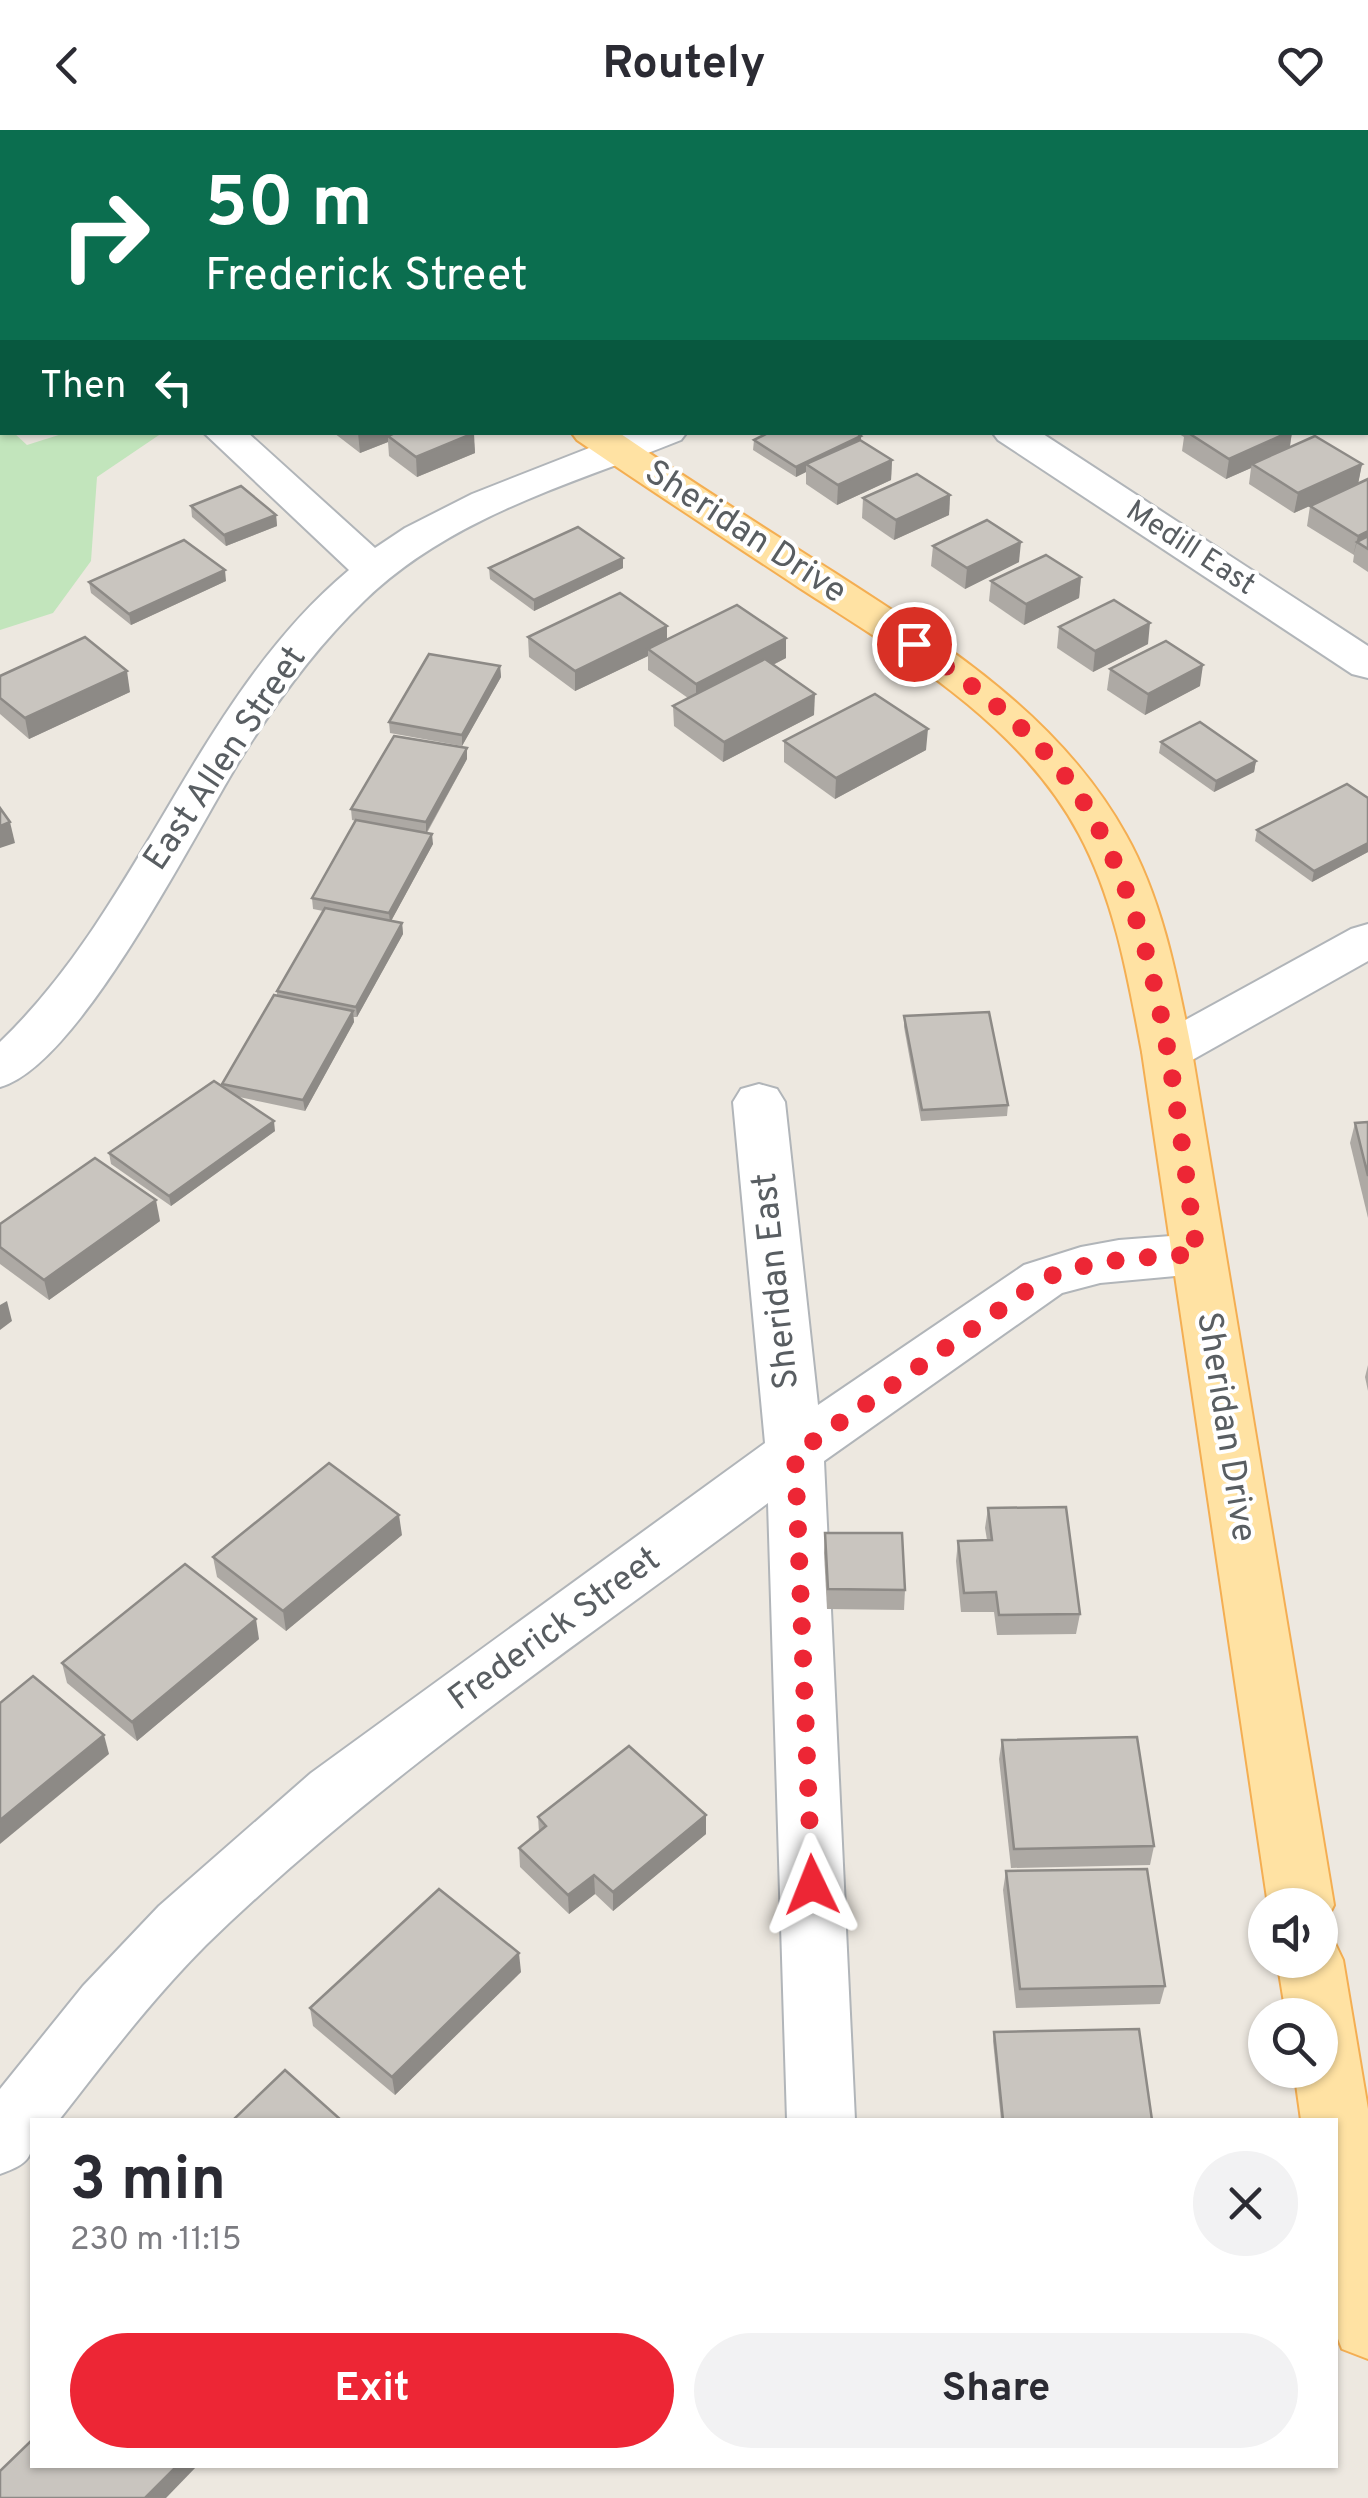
<!DOCTYPE html>
<html lang="en">
<head>
<meta charset="utf-8">
<style>
  :root { --surface:#fff; --page:#f2f2f3; --text:#2b2b33; --muted:#7c7c81; --accent:#ed2635 }
  body { margin:0; font-family:Overpass,sans-serif; background:var(--page); color:var(--text); height:100vh; display:flex; flex-direction:column; font-size:38px; white-space:nowrap }
  * { box-sizing:border-box; margin:0 }
  p { font-size:32px; color:var(--muted) }
  .icon { flex:none; width:55px; height:55px; fill:none; stroke:currentColor; stroke-width:2; stroke-linecap:round; stroke-linejoin:round }
  .map { position:relative; flex:1; overflow:hidden }
  .panel { position:absolute; left:30px; top:1988px; width:1308px; height:350px; display:flex; flex-direction:column; background:var(--surface); border-radius:0px; box-shadow:0 2px 8px #0004 }
  .panel>* { flex:none }
  .banner { position:absolute; left:0px; top:0px; width:1370px; height:305px; box-shadow:0 2px 8px #0004; background:#0b6e4f; color:#fff; overflow:hidden }
  .controls { position:absolute; left:1248px; top:1758px; display:grid; gap:20px }
  .controls a { display:grid; place-items:center; width:90px; height:90px; border-radius:50%; background:var(--surface); box-shadow:0 2px 8px #0004; font-size:50px }
  .pin { position:absolute; display:grid; place-items:center; width:85px; height:85px; color:#fff; margin:-42px; border:5px solid #fff; border-radius:50%; box-shadow:0 2px 10px #0007 }
  .me { position:absolute; width:110px; margin:-55px; rotate:358deg; stroke-linejoin:round; filter:drop-shadow(0 0 8px #0008) }
  .turn { display:flex; align-items:center; gap:35px; height:210px; padding:0 40px; font-size:45px }
  .turn .icon { width:130px; height:130px; stroke-width:2.5 }
  .turn b { display:block; font-size:70px; line-height:85px }
  .then { display:flex; align-items:center; height:95px; padding:0 40px; background:#0003; gap:20px; font-size:38px }
  .round { display:grid; place-items:center; flex:none; width:105px; height:105px; border-radius:52px; background:var(--page) }
  .summary { display:flex; align-items:center; justify-content:space-between; height:170px; padding:0 40px }
  h1 { font-size:60px; font-weight:700; line-height:75px }
  .button { display:flex; gap:20px; margin-top:auto; padding:20px 40px }
  .button a { flex:1; height:115px; border-radius:60px; background:var(--accent); color:#fff; font-size:40px; font-weight:700; line-height:115px; text-align:center }
  .button a+a { background:var(--page); color:var(--text) }
  header { display:flex; justify-content:space-between; align-items:center; height:130px; padding:0 40px; background:var(--surface); font-size:45px; font-weight:700 }
  .map>svg:first-child { display:block }
</style>
</head>
<body>
<header><svg class="icon" aria-label="back" viewBox="0 0 24 24"><path d="M15 5l-7 7 7 7"/></svg>Routely<svg class="icon" aria-label="heart" viewBox="0 0 24 24"><path d="M12 20l-8-8c-3-5 5-10 8-4 3-6 11-1 8 4z"/></svg></header>
<div class="map">
<svg width="1368" height="2368" viewBox="0 0 1368 2368">
  <rect width="100%" height="100%" fill="#ede8e0"/>
  <!-- green -->
  <g fill="#c2e5bc">
    <path d="M0,0H119L2,2L0,244Z"/>
    <path d="M0,290L2,302L14,303L27,315L65,303H162L97,347L91,431L53,483L0,500Z"/>
  </g>
  <g fill="none" stroke-linecap="round" stroke-linejoin="round">
    <defs>
      <g id="minor">
        <path d="M547,0H583L584,2H548Z"/>
        <path d="M876,0H913L914,2H877Z"/>
        <path d="M1224,0H1261L1262,2H1225Z"/>
        <path d="M203,302H247L375,418L405,398L472,364L630,302H687L681,310C572,354 452,386 365,470C317,516 278,569 243,625C196,700 80,935 0,957V912C142,776 196,568 349,440Z"/>
        <path d="M992,302H1040L1368,516V548L1352,544L998,310Z"/>
        <path d="M1368,794V831L1185,934L1167,939L1149,934L1142,922L1149,910L1351,799Z"/>
        <path d="M759,954L777,959L785,972L818,1275L1024,1135L1081,1117L1119,1110L1197,1104L1216,1110L1224,1124L1216,1138L1197,1144L1100,1153L1062,1163L824,1331L855,1990H787L768,1373C578,1515 377,1649 206,1815C152,1869 106,1930 59,1990H32C32,2026 35,2031 0,2044V1959L83,1856L159,1776L311,1643L765,1313L733,972L741,959Z"/>
      </g>
      <g id="major">
        <path d="M205,0H240L241,2H206Z"/>
        <path d="M571,302H618C690,351 763,397 835,443C945,514 1061,587 1126,705C1163,771 1177,848 1192,922L1334,1775L1324,1795L1320,1797V1775H1268L1142,922C1128,848 1115,771 1079,704C1020,593 900,523 798,457C724,408 650,360 577,310Z"/>
        <path d="M1320,1804L1333,1809L1343,1830L1368,1979V2229L1342,2219L1335,2201V1990H1301L1294,1940H1320V1885H1286L1277,1830H1320Z"/>
      </g>
    </defs>
    <!-- minor casing -->
    <use href="#minor" stroke="#b1b5b9" stroke-width="4"/>
    <!-- major casing -->
    <use href="#major" stroke="#f4ae52" stroke-width="4"/>
    <!-- minor -->
    <use href="#minor" fill="#fff" fill-rule="evenodd"/>
    <!-- major -->
    <use href="#major" fill="#ffe2a3" fill-rule="evenodd"/>
  </g>
  <!-- wall -->
  <g fill="#ada9a4">
    <path d="M680,0H731L724,2H684Z"/>
    <path d="M473,302L475,323L417,347L389,326L388,312L360,323L334,303Z"/>
    <path d="M1176,302H1292L1290,317L1362,334L1358,354L1368,349V442L1353,432L1354,425L1307,396L1310,376L1294,383L1249,354L1251,338L1226,349L1182,321L1184,307Z"/>
    <path d="M754,310L892,330L891,350L837,375L806,354V342L796,347L753,320Z"/>
    <path d="M950,365L949,385L894,410L862,388L863,368Z"/>
    <path d="M191,376L276,385L277,396L226,416L192,387Z"/>
    <path d="M933,416L1019,432L965,459L931,436Z"/>
    <path d="M623,428V438L534,481L490,449L489,438Z"/>
    <path d="M1081,447L1079,468L1024,495L989,471L991,451Z"/>
    <path d="M226,451L131,495L91,463L89,452Z"/>
    <path d="M667,496V510L786,508V528L773,535L814,585L723,632L674,596L673,576L688,568L648,540V526L575,561L529,527L528,507Z"/>
    <path d="M1059,497L1148,514L1093,542L1057,518Z"/>
    <path d="M500,536L501,547L462,616L390,603L389,592Z"/>
    <path d="M1110,539L1200,556L1145,585L1107,560Z"/>
    <path d="M0,546L130,562L29,609L0,584Z"/>
    <path d="M784,611L926,620L835,669L784,632Z"/>
    <path d="M1161,612L1256,631L1254,642L1214,662L1159,623Z"/>
    <path d="M467,629L427,703L433,714L391,791L402,793L403,804L357,887H353L354,892L305,981L239,967L275,1001L171,1076L111,1034L109,1023L223,957L222,954L277,866V861L323,781L313,779L312,768L356,691L352,690L351,679Z"/>
    <path d="M1368,668V722L1312,752L1255,711L1257,700Z"/>
    <path d="M904,886L1008,975L1007,986L921,991L904,897Z"/>
    <path d="M1368,992V1088L1350,1013L1355,993Z"/>
    <path d="M160,1091L49,1170L0,1134V1094Z"/>
    <path d="M1368,1235V1261L1365,1247Z"/>
    <path d="M988,1378L1080,1484L1076,1504L997,1505L994,1482H961L956,1431L958,1411L987,1410L985,1398Z"/>
    <path d="M825,1403L905,1460L904,1480L827,1479L824,1423Z"/>
    <path d="M402,1405L286,1501L217,1447L213,1427Z"/>
    <path d="M259,1509L137,1611L67,1553L62,1533Z"/>
    <path d="M1002,1610L1154,1716L1150,1735L1011,1738L999,1629Z"/>
    <path d="M706,1685V1704L613,1781L595,1764L569,1784L520,1737L519,1718L539,1702L538,1687Z"/>
    <path d="M1006,1741L1165,1856L1160,1874L1016,1878L1003,1760Z"/>
    <path d="M521,1842L395,1965L313,1896L310,1878Z"/>
    <path d="M994,1902L1152,1990H1001L993,1911Z"/>
  </g>
  <!-- shaded-wall -->
  <g fill="#8d8a86">
    <path d="M697,0H731L724,2H697Z"/>
    <path d="M1073,0H1092V2H1066Z"/>
    <path d="M360,302H411L388,306V312L360,323L358,303Z"/>
    <path d="M1289,302H1292L1289,321L1252,334L1251,338L1226,349L1229,329Z"/>
    <path d="M474,303L475,323L417,347L416,327Z"/>
    <path d="M861,306V317L806,334V342L796,347V337Z"/>
    <path d="M892,330L891,350L837,375L838,355Z"/>
    <path d="M1362,334L1358,354L1294,383L1298,363Z"/>
    <path d="M950,365L949,385L894,410L896,390Z"/>
    <path d="M276,385L277,396L226,416L224,405Z"/>
    <path d="M1368,401V419L1357,412L1353,426L1358,406Z"/>
    <path d="M1021,412L1019,432L965,459L967,438Z"/>
    <path d="M623,428V438L534,481V470Z"/>
    <path d="M225,440L226,451L131,495L129,484Z"/>
    <path d="M1081,447L1079,468L1024,495L1026,474Z"/>
    <path d="M1150,493L1148,514L1093,542L1095,521Z"/>
    <path d="M667,496V516L648,519V526L575,561V541Z"/>
    <path d="M786,508V528L696,574V554Z"/>
    <path d="M1203,535L1200,556L1145,585L1148,564Z"/>
    <path d="M500,536L501,547L462,616V605Z"/>
    <path d="M127,541L130,562L29,609L25,588Z"/>
    <path d="M815,564L814,585L723,632L724,612Z"/>
    <path d="M928,599L926,620L835,669L836,648Z"/>
    <path d="M467,618V629L426,703V692Z"/>
    <path d="M1256,631L1254,642L1214,662L1216,651Z"/>
    <path d="M10,692L15,713L0,718V696Z"/>
    <path d="M432,704L433,714L390,793L389,783Z"/>
    <path d="M1368,713V722L1312,752L1314,741Z"/>
    <path d="M402,793L403,804L357,887L356,877Z"/>
    <path d="M353,881L354,892L305,981L303,970Z"/>
    <path d="M274,991L275,1001L171,1076L169,1066Z"/>
    <path d="M156,1070L160,1091L49,1170L44,1150Z"/>
    <path d="M7,1171L12,1191L0,1200V1175Z"/>
    <path d="M399,1385L402,1405L286,1501L283,1481Z"/>
    <path d="M256,1489L259,1509L137,1611L132,1592Z"/>
    <path d="M104,1605L109,1624L0,1714V1690Z"/>
    <path d="M706,1685V1704L613,1781V1762Z"/>
    <path d="M594,1745L595,1764L569,1784L568,1765Z"/>
    <path d="M519,1823L521,1842L395,1965L392,1947Z"/>
    <path d="M178,2335H198L166,2368H145Z"/>
  </g>
  <!-- building -->
  <g fill="#c9c5bf" stroke="#8d8a86" stroke-width="2.5">
    <path d="M745,0H779L783,2H738Z"/>
    <path d="M1013,0H1073L1066,2H1017Z"/>
    <path d="M1093,0H1126L1130,2H1087Z"/>
    <path d="M397,302H473L474,303L416,327L388,306Z"/>
    <path d="M770,302H855L861,306L796,337L754,310Z"/>
    <path d="M1187,302H1289L1229,329Z"/>
    <path d="M1315,306L1362,334L1298,363L1252,334Z"/>
    <path d="M860,310L892,330L838,355L806,334Z"/>
    <path d="M917,344L950,365L896,390L863,368Z"/>
    <path d="M1368,349V401L1358,406L1310,376Z"/>
    <path d="M241,356L276,385L224,405L191,376Z"/>
    <path d="M987,390L1021,412L967,438L933,416Z"/>
    <path d="M578,397L623,428L534,470L489,438Z"/>
    <path d="M1368,406V419L1357,412Z"/>
    <path d="M184,410L225,440L129,484L89,452Z"/>
    <path d="M1046,425L1081,447L1026,474L991,451Z"/>
    <path d="M620,463L667,496L575,541L528,507Z"/>
    <path d="M1114,470L1150,493L1095,521L1059,497Z"/>
    <path d="M737,475L786,508L696,554L648,519Z"/>
    <path d="M85,507L127,541L25,588L0,568V546Z"/>
    <path d="M1166,511L1203,535L1148,564L1110,539Z"/>
    <path d="M429,524L500,536L462,605L389,592Z"/>
    <path d="M765,529L815,564L724,612L673,576Z"/>
    <path d="M875,564L928,599L836,648L784,611Z"/>
    <path d="M1200,592L1256,631L1216,651L1161,612Z"/>
    <path d="M394,606L467,618L426,692L351,679Z"/>
    <path d="M1347,654L1368,668V713L1314,741L1257,700Z"/>
    <path d="M0,678L10,692L0,696Z"/>
    <path d="M356,690L432,704L389,783L312,768Z"/>
    <path d="M325,778L402,793L356,877L277,861Z"/>
    <path d="M274,865L353,881L303,970L222,954Z"/>
    <path d="M989,882L1008,975L922,980L904,886Z"/>
    <path d="M214,951L274,991L169,1066L109,1023Z"/>
    <path d="M1368,992V1046L1355,993Z"/>
    <path d="M95,1028L156,1070L44,1150L0,1117V1094Z"/>
    <path d="M329,1333L399,1385L283,1481L213,1427Z"/>
    <path d="M1066,1377L1080,1484L999,1485L996,1462L964,1463L958,1411L992,1410L988,1378Z"/>
    <path d="M825,1403H902L905,1460L828,1459Z"/>
    <path d="M185,1434L256,1489L132,1592L62,1533Z"/>
    <path d="M33,1546L104,1605L0,1690V1573Z"/>
    <path d="M1137,1607L1154,1716L1014,1719L1002,1610Z"/>
    <path d="M629,1616L706,1685L613,1762L594,1745L568,1765L519,1718L546,1696L538,1687Z"/>
    <path d="M1147,1739L1165,1856L1020,1859L1006,1741Z"/>
    <path d="M439,1759L519,1823L392,1947L310,1878Z"/>
    <path d="M1139,1899L1152,1990H1003L994,1902Z"/>
    <path d="M285,1940L341,1990H233Z"/>
    <path d="M32,2310V2335H178L145,2368H0V2341Z"/>
  </g>
  <g fill="none" stroke-linecap="round" stroke-linejoin="round">
    <!-- route -->
    <path stroke="#ed2635" stroke-width="18" stroke-dasharray="0 32.4" d="M812,1755L795,1324L1043,1149C1093,1128 1144,1128 1197,1124C1175,976 1165,814 1089,681C1049,612 978,558 914,514"/>
  </g>
  <g text-anchor="middle" dominant-baseline="central" stroke-width="8" stroke-linejoin="round" paint-order="stroke">
    <!-- far-street labels -->
    <g font-size="30" fill="#595e62" stroke="#fff">
      <text transform="translate(1190 419) rotate(33)">Medill East</text>
    </g>
    <!-- street labels -->
    <g font-size="35" fill="#595e62" stroke="#fff">
      <text transform="translate(745 403) rotate(33)">Sheridan Drive</text>
      <text transform="translate(226 629) rotate(-56)">East Allen Street</text>
      <text transform="translate(777 1151) rotate(-96)">Sheridan East</text>
      <text transform="translate(1225 1297) rotate(81)">Sheridan Drive</text>
      <text transform="translate(555 1500) rotate(-36)">Frederick Street</text>
    </g>
  </g>
</svg>
<div class="controls">
<a><svg class="icon" aria-label="sound" viewBox="0 0 24 24"><path d="M4 9h4l5-4v14l-5-4H4zM17 9q2 3 0 6"/></svg></a>
<a><svg class="icon" aria-label="search" viewBox="0 0 24 24"><circle cx="10" cy="10" r="6"/><path d="M15 15l6 6"/></svg></a>
</div>
<div class="pin" style="left:914px;top:514px;background:#d93025"><svg class="icon" aria-label="arrive" viewBox="0 0 24 24"><path d="M6 21V4h12l-3 4 3 4H6"/></svg></div>
<svg class="me" style="left:812px;top:1755px" viewBox="-20 -20 40 40"><path d="M0-17L14 15 0 8-14 15z" fill="#ed2635" stroke="#fff" stroke-width="4"/></svg>
<div class="banner">
<div class="turn"><svg class="icon" aria-label="right" viewBox="0 0 24 24"><path d="M7 20v-9h11M14 6l5 5-5 5"/></svg><div><b>50 m</b>Frederick Street</div></div>
<div class="then">Then<svg class="icon" aria-label="left" viewBox="0 0 24 24"><path d="M17 20v-9H6M10 6l-5 5 5 5"/></svg></div>
</div>
<section class="panel">
<div class="summary"><div><h1>3 min</h1><p>230 m · 11:15</p></div><a class="round"><svg class="icon" aria-label="close" viewBox="0 0 24 24"><path d="M6 6l12 12M18 6L6 18"/></svg></a></div>
<div class="button"><a>Exit</a><a>Share</a></div>
</section>
</div>
</body>
</html>
